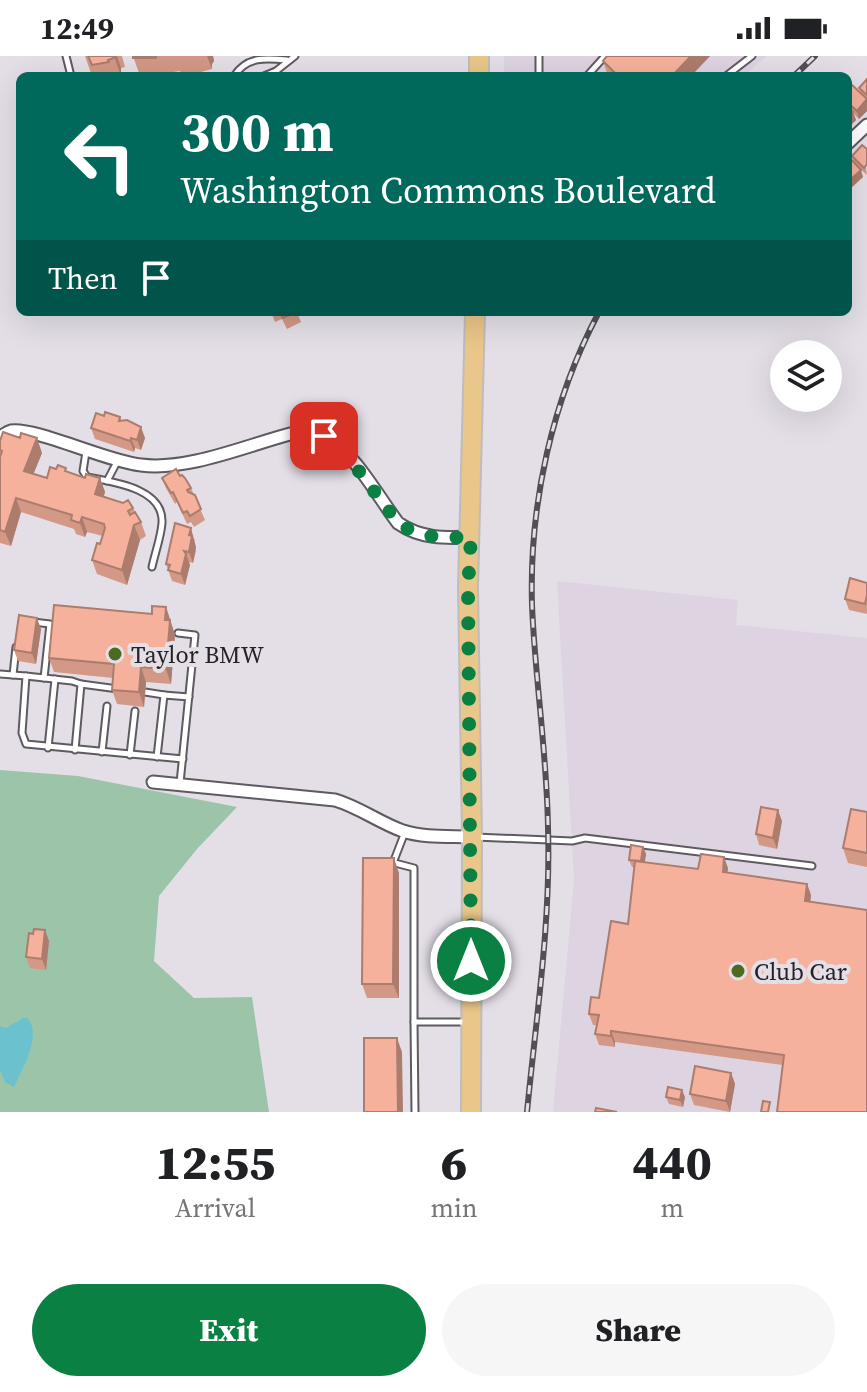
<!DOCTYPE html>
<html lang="en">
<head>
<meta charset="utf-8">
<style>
  :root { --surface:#fff; --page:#f6f6f6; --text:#202124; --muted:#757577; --accent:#0b8043 }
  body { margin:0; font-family:"Source Serif 4",serif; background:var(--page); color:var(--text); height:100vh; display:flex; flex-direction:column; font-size:30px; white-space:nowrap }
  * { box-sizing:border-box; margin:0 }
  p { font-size:26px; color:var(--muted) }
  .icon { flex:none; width:44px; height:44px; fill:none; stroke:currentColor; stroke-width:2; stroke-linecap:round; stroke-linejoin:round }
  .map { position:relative; height:1056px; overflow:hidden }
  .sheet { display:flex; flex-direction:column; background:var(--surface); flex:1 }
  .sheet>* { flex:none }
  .top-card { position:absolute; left:16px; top:16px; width:836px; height:244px; border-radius:12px; box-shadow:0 8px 32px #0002; background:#00695c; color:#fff; overflow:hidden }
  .controls { position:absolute; left:770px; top:284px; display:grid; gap:16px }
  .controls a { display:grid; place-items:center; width:72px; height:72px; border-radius:50%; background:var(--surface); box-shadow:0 8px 32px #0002; font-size:40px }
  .pin { position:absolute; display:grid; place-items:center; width:68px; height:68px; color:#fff; margin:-34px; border-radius:16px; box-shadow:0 4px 12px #0006 }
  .me { position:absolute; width:88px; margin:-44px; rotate:0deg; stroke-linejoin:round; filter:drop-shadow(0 0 6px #0008) }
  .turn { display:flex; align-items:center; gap:28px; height:168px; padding:0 32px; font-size:36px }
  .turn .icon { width:104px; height:104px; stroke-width:2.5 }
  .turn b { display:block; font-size:56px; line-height:68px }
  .then { display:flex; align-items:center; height:76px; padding:0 32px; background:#0003; gap:16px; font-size:30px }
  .eta { display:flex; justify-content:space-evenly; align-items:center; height:136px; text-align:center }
  .eta b { font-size:48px; font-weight:800; line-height:56px }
  .primary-button { display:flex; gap:16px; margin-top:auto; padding:16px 32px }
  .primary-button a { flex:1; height:92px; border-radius:48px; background:var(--accent); color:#fff; font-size:32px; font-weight:800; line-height:92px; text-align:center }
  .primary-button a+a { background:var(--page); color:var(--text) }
  .status { display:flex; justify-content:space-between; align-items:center; height:56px; padding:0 40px; background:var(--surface); direction:ltr }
  .status svg { height:22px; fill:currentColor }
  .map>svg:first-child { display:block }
</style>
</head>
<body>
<div class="status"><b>12:49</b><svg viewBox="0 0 49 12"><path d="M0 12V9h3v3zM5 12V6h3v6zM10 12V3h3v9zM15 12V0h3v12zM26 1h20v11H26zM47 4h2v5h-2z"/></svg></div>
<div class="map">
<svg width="867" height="1056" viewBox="0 0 867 1056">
  <rect width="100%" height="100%" fill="#e4dfe7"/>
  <!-- built -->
  <g fill="#ddd3e1">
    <path d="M504,0H767L744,20H504Z"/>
    <path d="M557,525L738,544L736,569L867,582V1056H553L574,824Z"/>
  </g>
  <!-- green -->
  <path fill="#9cc4a8" d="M0,714L78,720L237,751L197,793L159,840L154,905L194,942L252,941L269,1056H0Z"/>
  <!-- water -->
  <path fill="#6bc1ce" d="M23,962H28C42,981 22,1013 14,1031L5,1026L0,1014V970L6,972Z"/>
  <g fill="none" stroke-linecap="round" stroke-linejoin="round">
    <defs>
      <g id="lane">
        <path d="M66,0L71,20"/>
        <path d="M234,20C247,0 266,2 287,4"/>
        <path d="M264,20L276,15L295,0"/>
        <path d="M539,20V0"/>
        <path d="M587,20L605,0"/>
        <path d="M726,20L752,0"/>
        <path d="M86,396L83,415L87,421C113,426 164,432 162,467C161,481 155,497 152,511"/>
        <path d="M107,425L117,406"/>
        <path d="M33,566L50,568L44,622"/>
        <path d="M178,577L195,579L180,727"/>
        <path d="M0,618L26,620L22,677L26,688L183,703"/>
        <path d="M13,619L16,591"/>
        <path d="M26,620L72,625L81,628L75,694"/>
        <path d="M81,628L118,633"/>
        <path d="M145,636L164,639"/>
        <path d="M48,692L55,623"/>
        <path d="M102,696L107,650"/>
        <path d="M130,699L135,655"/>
        <path d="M157,701L164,639L189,641"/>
        <path d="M475,781L572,785L585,782L812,810"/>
        <path d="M391,806L414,812V966"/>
        <path d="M393,807L405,776"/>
        <path d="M415,1056L414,966H466"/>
      </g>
      <g id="street">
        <path d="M848,87L867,69"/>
        <path d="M0,381C4,379 7,376 11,375C35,371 108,406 141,409C187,415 245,390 290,378C303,377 315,375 326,381C354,396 379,442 398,467C421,483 445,482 471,481"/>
        <path d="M153,726L335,744C359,751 380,767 403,775C425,782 449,780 472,781"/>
      </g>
      <g id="primary">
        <path d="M479,20V0"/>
        <path d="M471,1056L472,781L468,532L475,256"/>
      </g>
    </defs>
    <!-- lane casing -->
    <use href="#lane" stroke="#5e5a60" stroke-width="9"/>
    <!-- street casing -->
    <use href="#street" stroke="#5e5a60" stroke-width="15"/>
    <!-- primary casing -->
    <use href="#primary" stroke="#bdbdbe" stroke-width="22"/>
    <!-- lane -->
    <use href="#lane" stroke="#fff" stroke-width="5"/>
    <!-- street -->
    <use href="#street" stroke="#fff" stroke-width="11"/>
    <!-- primary -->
    <use href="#primary" stroke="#e9c689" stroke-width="18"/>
    <defs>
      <g id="rail">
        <path d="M794,20L815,0"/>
        <path d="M527,1056C536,962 551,867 548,772C547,697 535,623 532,549C529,449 552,344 599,256"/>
      </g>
    </defs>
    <!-- rail casing -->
    <use href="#rail" stroke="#524f54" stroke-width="6"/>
    <!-- rail -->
    <use href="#rail" stroke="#e4dfe7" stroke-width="3" stroke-dasharray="9" stroke-linecap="butt"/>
  </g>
  <!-- wall -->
  <g fill="#d39886">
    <path d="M85,0H122L125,11L121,12V20H92Z"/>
    <path d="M133,0H213L214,5L212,8V13L201,16V19L182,18L180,15L173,16V19L140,20Z"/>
    <path d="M607,0H710L691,20H608L603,5Z"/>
    <path d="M867,23V55L859,63L853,57L856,64L848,72V32L861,38L859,32Z"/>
    <path d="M862,89L867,119L857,110L863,121L851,132V131L852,137L848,141V102L854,107L852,100Z"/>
    <path d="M271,256H297L301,266L287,273L282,263L275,266Z"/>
    <path d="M104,360L120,361L122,365L145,382L141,394L135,392L134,396L95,383L91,372Z"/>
    <path d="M0,385L42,397L33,418L47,422L68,416L85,422H100L105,436L104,440L133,452L141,466L146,480L140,484L127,529L97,518L92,504L103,480L87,476L85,481L76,478L74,473L21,456L11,490L0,487Z"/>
    <path d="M180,420L191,432L205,464L194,471L191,466L187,468L177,446L175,448L166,432L162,422Z"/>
    <path d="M195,483L194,486L196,495L193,507L189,506L190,509L185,529L172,525L166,508Z"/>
    <path d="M867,527V558L849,554L845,543Z"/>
    <path d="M166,551L175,579L171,628L146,626L144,651L117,648L112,634L113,622L54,616L49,602Z"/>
    <path d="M41,573L36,608L18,605L14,594Z"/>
    <path d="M867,756V811L848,807L843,792Z"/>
    <path d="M782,765L777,793L759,789L756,778Z"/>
    <path d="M643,791L646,798L644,806L698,813L728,812L727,817L807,828L811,839L810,846L783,1009L615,986V991L599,989L595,978L597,969H593L589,958L599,942L628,868L635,811H632L629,804Z"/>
    <path d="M399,817V942H367L362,928Z"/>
    <path d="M49,885L46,914L30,912L26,901Z"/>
    <path d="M731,1017L735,1028L730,1056L694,1049L690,1038Z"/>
    <path d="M666,1041H685L683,1051L669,1048Z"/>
  </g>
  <!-- shaded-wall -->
  <g fill="#ac7c6d">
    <path d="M114,0H117L121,12V20Z"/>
    <path d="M207,0H213L214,5L212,8V13Z"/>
    <path d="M691,0H710L691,20H672Z"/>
    <path d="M867,44V55L859,63L857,55Z"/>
    <path d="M853,56L856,64L848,72V62Z"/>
    <path d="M861,114L863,121L851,132L849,125Z"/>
    <path d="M850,129L852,137L848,141V131Z"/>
    <path d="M141,371L145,382L141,394L137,384Z"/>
    <path d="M37,382L42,397L29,429L24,415Z"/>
    <path d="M131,382L135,392L134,396L130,385Z"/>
    <path d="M100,422L105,436L100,452L95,438Z"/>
    <path d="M16,442L21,456L11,490L5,476Z"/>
    <path d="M82,461L87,476L85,481L80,467Z"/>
    <path d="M134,469L140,484L127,529L122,514Z"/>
    <path d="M191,472L196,491L193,507L189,496V479Z"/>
    <path d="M186,498L190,509L185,529L181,518Z"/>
    <path d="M166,551L175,579L171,628L166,613L165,564Z"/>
    <path d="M37,562L41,573L36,608L32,597Z"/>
    <path d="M141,611L146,626L144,651L139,636Z"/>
    <path d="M778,754L782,765L777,793L773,782Z"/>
    <path d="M643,791L646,798L644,813L641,805Z"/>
    <path d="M724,801L728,812L726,827L723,816Z"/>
    <path d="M394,802L399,817V942L393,928Z"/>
    <path d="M807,828L811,839L809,856L805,845Z"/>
    <path d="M45,874L49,885L46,914L42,903Z"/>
    <path d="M611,975L615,986V991L611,980Z"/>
    <path d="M397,982L402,996L403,1056H398Z"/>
    <path d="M731,1017L735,1028L730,1056L726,1045Z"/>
    <path d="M682,1034L685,1041L683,1051L680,1044Z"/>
  </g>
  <!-- building -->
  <g fill="#f5b19c" stroke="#ac7c6d" stroke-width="2">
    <path d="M88,0H114V2L108,4L109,6L92,9Z"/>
    <rect x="133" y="0" width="23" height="2"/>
    <path d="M607,0H691L672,20H618L603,5Z"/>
    <path d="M867,23V39L859,32Z"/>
    <path d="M851,28L867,43L857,55L848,47V32Z"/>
    <path d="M848,52L853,56L848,62Z"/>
    <path d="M862,89L867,93V108L864,112L852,100Z"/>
    <path d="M849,101L861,114L849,125L848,102Z"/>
    <path d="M280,256H296L283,262Z"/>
    <path d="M105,356L120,361L119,365L127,364L141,371L137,384L131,382L130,385L91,372L96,357L104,360Z"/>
    <path d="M3,376L20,382L21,377L37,382L24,415L47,422L50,411L56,413L58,409L66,412L65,415L85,422L86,418L100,422L95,438L123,447L128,444L133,452L128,455L130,459L135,456L141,466L134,469L122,514L92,504L97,487L100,488L105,472L104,468L82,461L80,467L71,464L72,459L16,442L5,476L0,474V401L2,395L0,394V385Z"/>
    <path d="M176,413L180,420L182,419L185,422L191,432L187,434L188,436L195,439L201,453L190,460L187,455L183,457L173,436L171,437L162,422Z"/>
    <path d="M175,467L191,472L189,479L192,480L189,496L184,495L186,498L181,518L168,514L170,509L166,508Z"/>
    <path d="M850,522L867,527V539L865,548L845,543Z"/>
    <path d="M54,549L152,558V550L166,551L165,564H170L166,613L141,611L139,636L112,634L114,608L49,602Z"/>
    <path d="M19,559L37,562L32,597L14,594Z"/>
    <path d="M761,751L778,754L773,782L756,778Z"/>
    <path d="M851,753L867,756V797L843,792Z"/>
    <path d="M631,789L643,791L641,805L629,804Z"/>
    <path d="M701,798L724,801L723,816L807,828L805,845L867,854V1056H777L784,999L611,975V980L595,978L599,959L589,958L591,941L599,942L611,865L628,868L635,805L698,813Z"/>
    <path d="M363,802H394L393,928H362Z"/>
    <path d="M34,873L45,874L42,903L26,901L29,877L33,878Z"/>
    <path d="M364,982H397L398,1056H364Z"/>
    <path d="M695,1010L731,1017L726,1045L690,1038Z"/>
    <path d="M668,1031L682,1034L680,1044L666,1041Z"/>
    <path d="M763,1045L770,1046L768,1056H761Z"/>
    <path d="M596,1052L617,1056H595Z"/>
  </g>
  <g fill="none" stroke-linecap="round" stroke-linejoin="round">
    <!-- route -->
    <path stroke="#0b8043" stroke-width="14" stroke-dasharray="0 25.2" d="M324,380L339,390L349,402L398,467C421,483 445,482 471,481L468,532L471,905"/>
  </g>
  <!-- markers -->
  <g fill="#4c6b21" stroke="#e4dfe7" stroke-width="3">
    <circle cx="115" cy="598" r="8"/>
    <circle cx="738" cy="915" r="8"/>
  </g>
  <g text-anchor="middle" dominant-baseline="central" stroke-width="8" stroke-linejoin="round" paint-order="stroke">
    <!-- poi labels -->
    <g font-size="24" fill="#242225" stroke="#e4dfe7" text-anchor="start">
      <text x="131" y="598">Taylor BMW</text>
      <text x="754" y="915">Club Car</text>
    </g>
  </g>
</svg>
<div class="controls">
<a><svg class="icon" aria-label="layers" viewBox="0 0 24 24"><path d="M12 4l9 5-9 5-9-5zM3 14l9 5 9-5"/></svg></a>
</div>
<div class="pin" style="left:324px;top:380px;background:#d93025"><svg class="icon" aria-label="arrive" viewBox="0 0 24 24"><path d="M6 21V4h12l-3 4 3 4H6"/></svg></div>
<svg class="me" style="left:471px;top:905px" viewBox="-20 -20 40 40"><circle r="17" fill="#0b8043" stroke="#fff" stroke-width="3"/><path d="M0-11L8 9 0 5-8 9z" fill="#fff"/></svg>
<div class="top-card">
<div class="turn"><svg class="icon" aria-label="left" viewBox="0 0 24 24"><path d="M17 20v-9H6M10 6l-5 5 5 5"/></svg><div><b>300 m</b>Washington Commons Boulevard</div></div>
<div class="then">Then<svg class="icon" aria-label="arrive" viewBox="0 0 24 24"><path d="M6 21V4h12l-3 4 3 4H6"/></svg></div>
</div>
</div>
<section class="sheet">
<div class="eta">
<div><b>12:55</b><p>Arrival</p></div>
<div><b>6</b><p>min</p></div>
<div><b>440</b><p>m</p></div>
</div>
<div class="primary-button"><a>Exit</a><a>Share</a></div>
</section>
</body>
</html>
